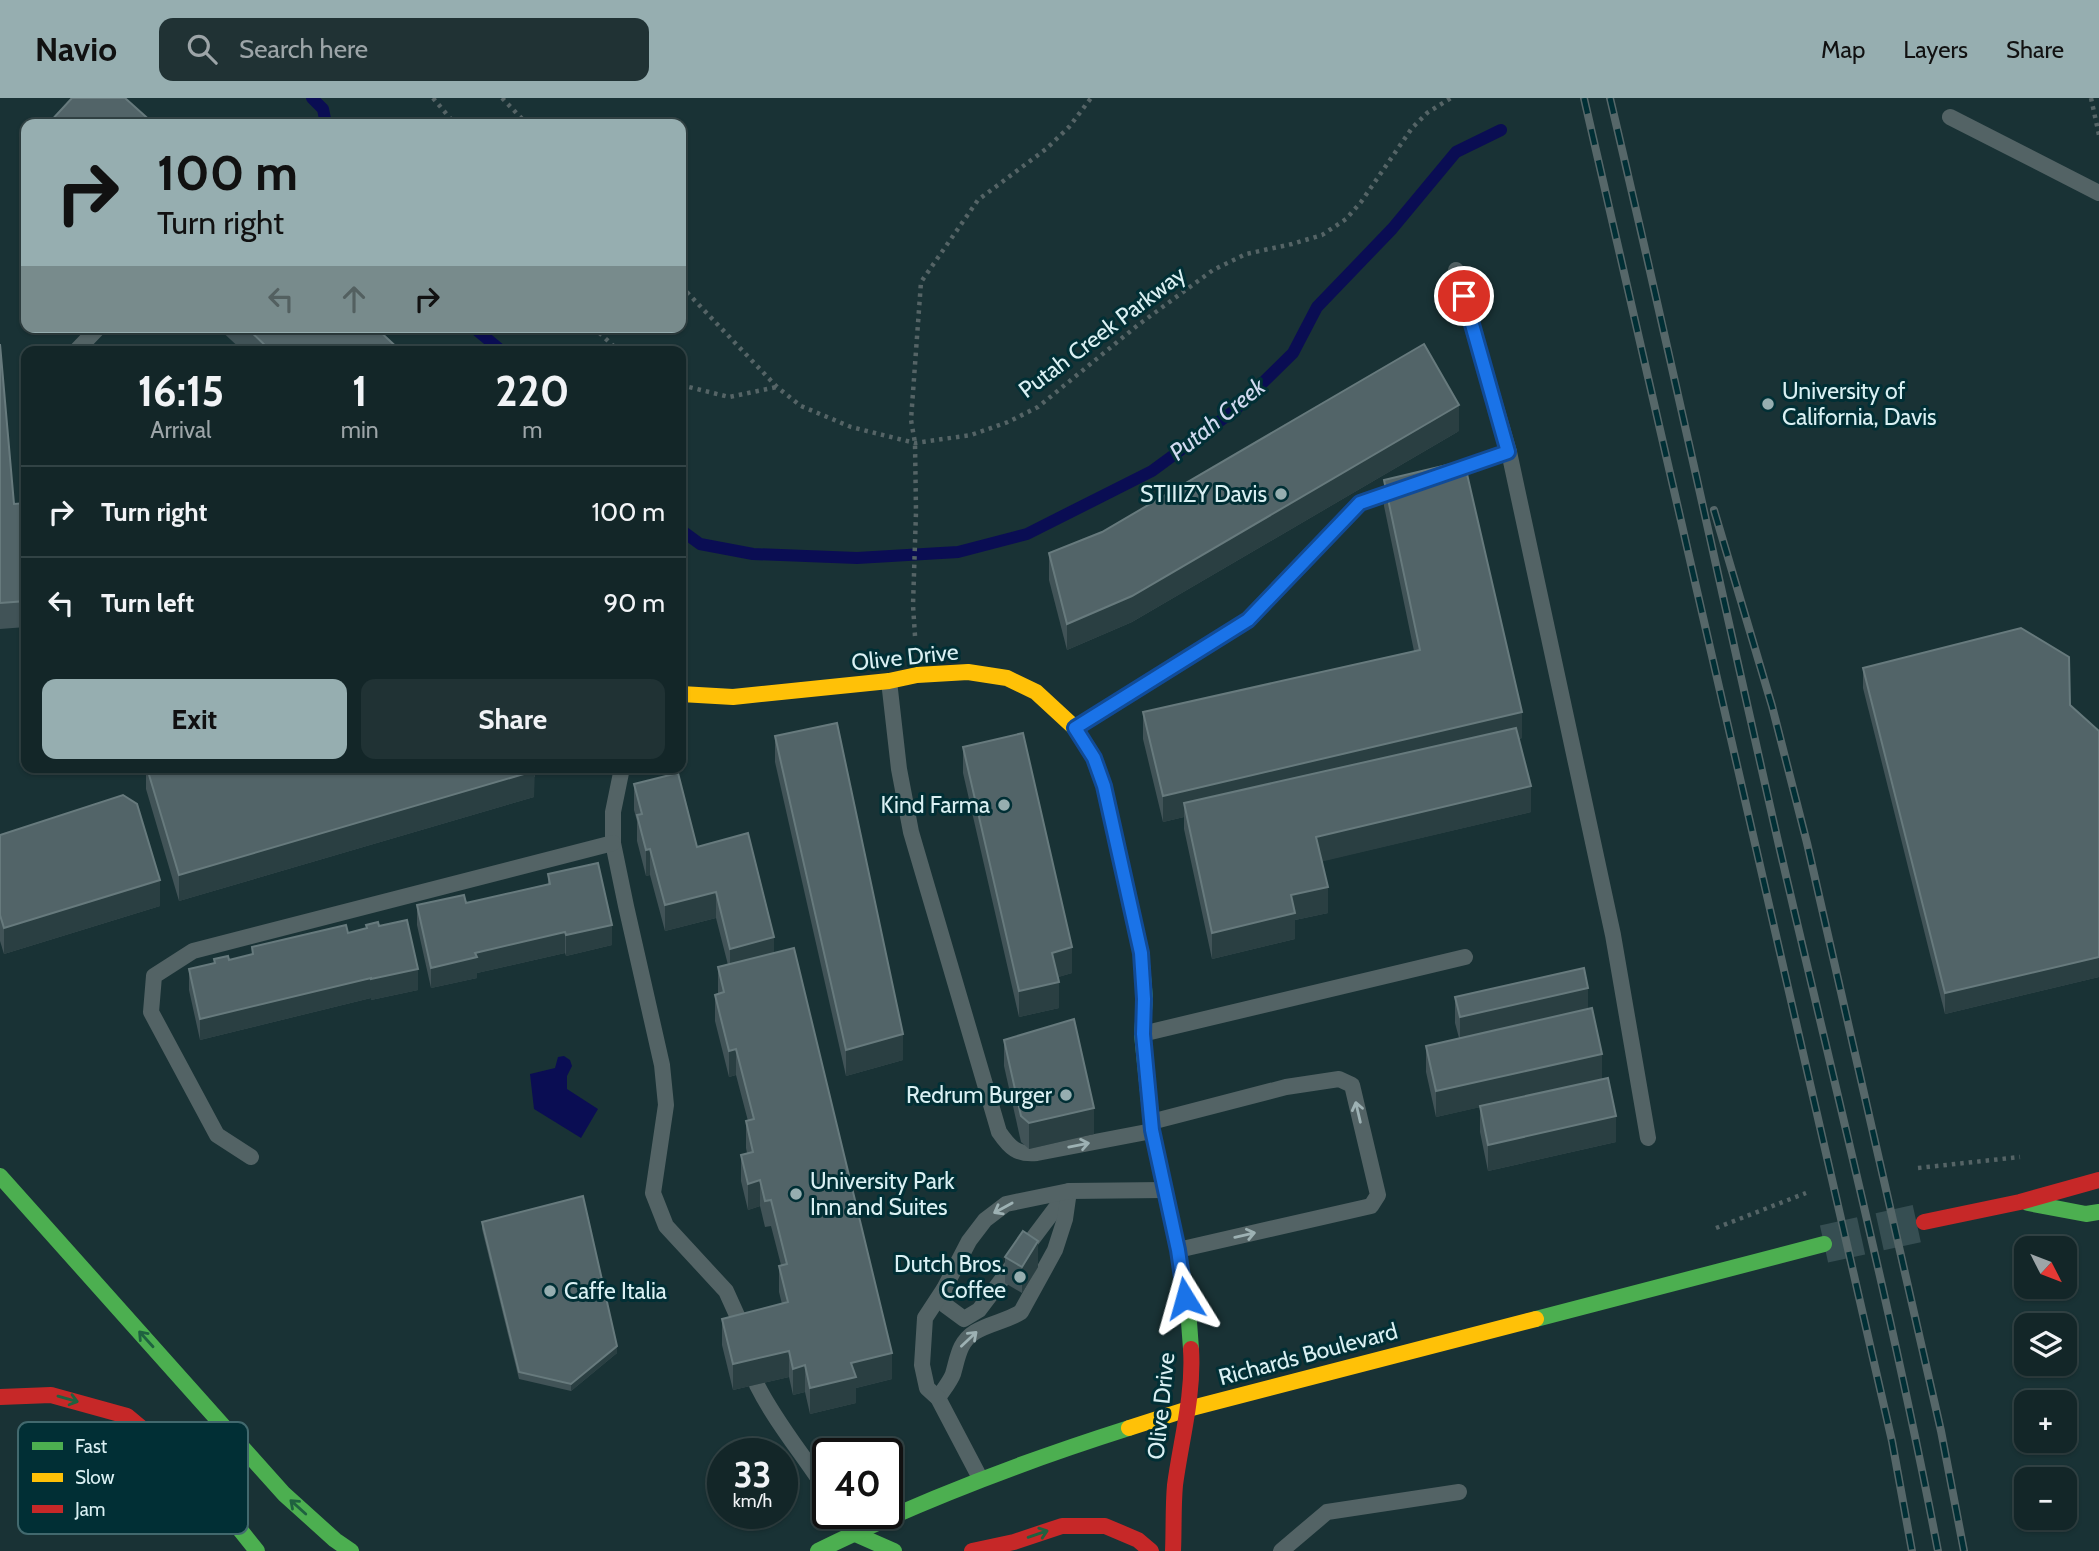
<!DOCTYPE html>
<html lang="en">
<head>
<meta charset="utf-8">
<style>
  :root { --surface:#132628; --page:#203234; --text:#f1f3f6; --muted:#9da5a8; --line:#324345; --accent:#96aeb0 }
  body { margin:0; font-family:Cabin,sans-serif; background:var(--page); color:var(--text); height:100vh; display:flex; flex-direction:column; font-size:26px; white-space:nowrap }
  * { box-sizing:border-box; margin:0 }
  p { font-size:23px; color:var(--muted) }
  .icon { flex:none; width:38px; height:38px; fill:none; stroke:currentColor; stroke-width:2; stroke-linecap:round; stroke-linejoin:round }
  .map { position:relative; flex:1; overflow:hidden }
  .sheet { position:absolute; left:21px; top:248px; width:665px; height:427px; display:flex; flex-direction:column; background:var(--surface); border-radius:14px; box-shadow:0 2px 5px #0004,0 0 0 2px var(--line) }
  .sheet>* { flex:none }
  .hud { position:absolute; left:21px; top:21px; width:665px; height:214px; border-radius:14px; box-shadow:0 2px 5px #0004,0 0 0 2px var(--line); background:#96aeb0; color:#111; overflow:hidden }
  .needle { width:46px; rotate:132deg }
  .fabs { position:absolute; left:2014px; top:1138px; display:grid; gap:14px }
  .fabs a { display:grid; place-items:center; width:63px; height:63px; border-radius:14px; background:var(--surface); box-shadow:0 2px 5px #0004,0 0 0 2px var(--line); font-size:35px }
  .speed { position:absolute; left:707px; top:1340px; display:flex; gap:14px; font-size:35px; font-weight:700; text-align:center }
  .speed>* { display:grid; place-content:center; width:91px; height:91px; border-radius:50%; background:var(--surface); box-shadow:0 2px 5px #0004,0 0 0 2px var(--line); line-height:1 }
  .speed small { font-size:18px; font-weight:400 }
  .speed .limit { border:4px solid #111; border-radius:10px; background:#fff; color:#111 }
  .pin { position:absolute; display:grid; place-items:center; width:60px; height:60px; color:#fff; margin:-30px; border:4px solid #fff; border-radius:50%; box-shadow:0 2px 7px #0007 }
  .me { position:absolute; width:77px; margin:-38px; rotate:352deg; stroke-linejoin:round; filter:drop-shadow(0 0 5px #0008) }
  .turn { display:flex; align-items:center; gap:24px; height:147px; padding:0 21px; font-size:32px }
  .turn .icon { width:91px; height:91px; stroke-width:2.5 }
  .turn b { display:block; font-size:49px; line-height:60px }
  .lanes { display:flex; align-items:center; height:66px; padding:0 21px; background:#0003; justify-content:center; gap:35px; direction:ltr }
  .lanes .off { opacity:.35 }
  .eta { display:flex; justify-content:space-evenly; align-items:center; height:119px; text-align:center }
  .eta b { font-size:42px; font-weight:800; line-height:49px }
  .action { display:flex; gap:14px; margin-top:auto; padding:14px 21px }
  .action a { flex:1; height:80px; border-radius:14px; background:var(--accent); color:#111; font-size:28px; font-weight:800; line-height:80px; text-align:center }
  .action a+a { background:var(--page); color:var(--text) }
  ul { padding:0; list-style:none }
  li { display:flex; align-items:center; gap:21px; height:91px; padding:0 21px; border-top:2px solid var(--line) }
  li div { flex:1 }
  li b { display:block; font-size:26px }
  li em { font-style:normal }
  header { display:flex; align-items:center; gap:42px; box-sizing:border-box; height:98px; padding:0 35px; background:var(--accent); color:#111 }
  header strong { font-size:33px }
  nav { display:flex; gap:38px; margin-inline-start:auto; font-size:24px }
  .search { width:490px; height:63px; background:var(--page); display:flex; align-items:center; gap:18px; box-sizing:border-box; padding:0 24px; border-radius:14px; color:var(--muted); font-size:26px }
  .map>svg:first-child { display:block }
</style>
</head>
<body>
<header>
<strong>Navio</strong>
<div class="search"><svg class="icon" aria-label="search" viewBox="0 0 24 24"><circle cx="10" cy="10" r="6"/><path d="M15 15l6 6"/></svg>Search here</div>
<nav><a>Map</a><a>Layers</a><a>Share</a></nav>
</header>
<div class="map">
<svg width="2099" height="1453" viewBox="0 0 2099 1453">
  <rect width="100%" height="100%" fill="#193235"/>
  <!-- water -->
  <path fill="#0a0d53" d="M564,958L570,962L572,968L567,978V991L598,1011L581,1040L534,1011L530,976L555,970L558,959Z"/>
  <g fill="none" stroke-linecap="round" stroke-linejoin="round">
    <!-- stream -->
    <g stroke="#0a0d53" stroke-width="12">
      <path d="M312,0L323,11L326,26"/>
      <path d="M473,229L503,254"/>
      <path d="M681,432L700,446L753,456L857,460L958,454L1027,436L1152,373L1235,312L1293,255L1317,209L1392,131L1456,54L1501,32"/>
    </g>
    <!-- secondary-tunnel -->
    <path stroke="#364e52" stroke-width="38" stroke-dasharray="38 19" stroke-linecap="butt" d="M1824,1146L1924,1124"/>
    <!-- path -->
    <g stroke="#556466" stroke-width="4.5" stroke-dasharray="3.5 5" stroke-linecap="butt">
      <path d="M433,0L455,26"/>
      <path d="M502,0L527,26"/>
      <path d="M2091,0L2099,37"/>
      <path d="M681,188L777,289L801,308L851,329L915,345L971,337L1008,324L1038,309L1138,227L1213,172L1246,156L1292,146L1322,137L1346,121L1361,104L1412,30L1427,15L1451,0"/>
      <path d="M593,229L620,254"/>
      <path d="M681,287L729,299L777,289"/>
      <path d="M915,538L913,507L916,414L915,345L911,322L921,184L978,102L1046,51L1069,29L1091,0"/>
      <path d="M1918,1070L2020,1059"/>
      <path d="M1716,1130L1806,1095"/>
    </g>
    <!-- lane -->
    <g stroke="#536365" stroke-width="16">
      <path d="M1950,19L2099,95"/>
      <path d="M75,254L99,229"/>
      <path d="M1509,354L1613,837L1648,1040"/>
      <path d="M1447,375L1509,354L1456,172"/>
      <path d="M889,583L899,671L911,734L999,1034C1010,1050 1017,1057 1037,1055L1152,1033"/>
      <path d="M1075,630L1248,522L1360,405L1402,390"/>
      <path d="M622,670L613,714V745L626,808L662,967L666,1007L653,1095L666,1128L726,1193L745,1235"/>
      <path d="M1142,936L1465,859"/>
      <path d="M1151,1024L1286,989L1339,981L1352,987L1378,1097L1371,1108L1178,1152"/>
      <path d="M251,1059L217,1037L151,914L154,878L193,853L613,745"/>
      <path d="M944,1191L945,1207L964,1221L979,1212L1067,1095"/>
      <path d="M757,1287C776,1325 805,1359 828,1395"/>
      <path d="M938,1300C943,1292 950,1284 953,1276C958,1259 959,1244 975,1234C990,1225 1007,1223 1021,1214L1055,1152L1065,1121L1069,1093"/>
      <path d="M980,1380L938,1300L927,1290L922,1267L925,1220L944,1191L969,1143L985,1122L1006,1106L1069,1093L1164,1092"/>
      <path d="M1281,1453L1327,1414L1459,1394"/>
    </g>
    <!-- fast -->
    <g stroke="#4caf50" stroke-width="16">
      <path d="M1118,750L1141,855L1145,901L1142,936L1152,1033L1178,1152L1189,1224L1191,1251"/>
      <path d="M0,1078L284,1396L335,1442L351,1453"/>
      <path d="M2028,1105L2086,1116L2099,1114"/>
      <path d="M1536,1221L1824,1146"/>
      <path d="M194,1374L257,1453"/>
      <path d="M853,1435L894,1453"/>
      <path d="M818,1453C919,1403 1022,1364 1129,1330"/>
    </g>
    <!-- slow -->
    <g stroke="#ffc107" stroke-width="16">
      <path d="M681,596L733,599L889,583L917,577L968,574L1007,580L1036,594L1075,630L1094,660L1104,688L1118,750"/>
      <path d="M1129,1330L1188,1311L1536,1221"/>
    </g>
    <!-- jam -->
    <g stroke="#c62828" stroke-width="16">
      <path d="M1924,1124L2020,1104L2099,1082"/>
      <path d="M0,1299L51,1297L127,1318L194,1374"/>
      <path d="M972,1453L1014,1444L1062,1428H1105L1138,1442L1151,1453"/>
      <path d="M1173,1453C1174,1431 1173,1409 1175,1387C1181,1342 1194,1297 1191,1251"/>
    </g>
    <defs>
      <g id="rail">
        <path d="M1584,0L1892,1343L1912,1453"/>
        <path d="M1610,0C1669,250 1723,502 1780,752C1834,985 1893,1218 1938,1453"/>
        <path d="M1714,412L1772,608L1807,745L1941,1333L1964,1453"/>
      </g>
    </defs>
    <!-- rail casing -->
    <use href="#rail" stroke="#566769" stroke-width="8"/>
    <!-- rail -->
    <use href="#rail" stroke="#012f35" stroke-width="5" stroke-dasharray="16" stroke-linecap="butt"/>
  </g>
  <!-- wall -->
  <g fill="#415357">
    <path d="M217,229H375L402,254H244Z"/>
    <path d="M0,246L14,406L26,405V529L0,531Z"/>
    <path d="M1459,333L1132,524L1067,552L1049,482V455Z"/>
    <path d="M1384,382L1522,640L1519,641L1531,714L1322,763L1328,815L1295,822V841L1212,861L1184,731V719L1163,724L1143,641V614L1414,553L1384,408Z"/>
    <path d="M1863,570L2070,607L2099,633V879L1945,916L1863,590Z"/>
    <path d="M775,638L903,962L846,978L775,664Z"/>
    <path d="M963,649L1072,875L1058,879L1059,910L1019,919L963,675Z"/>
    <path d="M146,670H535V679H534V699L179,803L146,691Z"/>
    <path d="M634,686L697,749L774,855L892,1281L856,1290V1305L810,1316L805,1294L793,1297L789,1279L733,1292L722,1247V1221L782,1206L779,1194V1168L781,1167L771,1128L765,1129L760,1108L748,1112L741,1083V1057L747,1055L746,1050V1023H748L736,977L729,979L715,923V897L718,896V869L728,867L716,820L665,833L650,777L646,778L637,743V723L634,712Z"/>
    <path d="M0,737L160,808L4,856L0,843Z"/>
    <path d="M548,776L612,847L566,858L565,855L477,875V880L431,890L417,827V807L466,805L548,786Z"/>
    <path d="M366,827L379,828L418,892L371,902V900L200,942L189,892V871L214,865V861L229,862L252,857V849L348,835L366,830Z"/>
    <path d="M1455,899L1602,981L1616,1044L1488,1073L1480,1034V1009L1436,1019L1426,974V948L1459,940L1455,925Z"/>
    <path d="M1004,942L1094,1036L1029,1051L1021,1044L1004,968Z"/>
    <path d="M482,1124L617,1255L571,1293L519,1281L482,1131Z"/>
    <path d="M1005,1159L1038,1169L1022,1195L1005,1185Z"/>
  </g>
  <!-- shaded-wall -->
  <g fill="#2a3f42">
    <path d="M1459,307V333L1132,524L1067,552V526Z"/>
    <path d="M1522,614V640L1187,718L1184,705V719L1163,724V698Z"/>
    <path d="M529,670H535L534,699L179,803V777Z"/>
    <path d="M1531,688V714L1316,765V739Z"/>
    <path d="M650,751V777L646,778V752Z"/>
    <path d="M160,782V808L4,856V830Z"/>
    <path d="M1328,789V815L1295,822V841L1212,861V835L1291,797Z"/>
    <path d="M716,794V820L665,833V807Z"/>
    <path d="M612,827V847L566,858V837Z"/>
    <path d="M565,834V855L477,875V880L431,890V870L475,855Z"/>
    <path d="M774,839V865L730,877V851Z"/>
    <path d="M1072,849V875L1052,881V855Z"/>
    <path d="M2099,859V879L1945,916V895Z"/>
    <path d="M418,871V892L371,902V881Z"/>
    <path d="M371,880V900L200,942V921Z"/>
    <path d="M1059,884V910L1019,919V893Z"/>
    <path d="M1588,890V916L1460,945V919Z"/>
    <path d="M903,936V962L846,978V952Z"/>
    <path d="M736,951V977L729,979V953Z"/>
    <path d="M1602,956V982L1436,1019V993Z"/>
    <path d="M1094,1010V1036L1029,1051V1025Z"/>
    <path d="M1616,1018V1044L1488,1073V1047Z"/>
    <path d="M760,1082V1108L748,1112V1086Z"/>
    <path d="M1038,1143V1169L1022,1195V1169Z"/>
    <path d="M617,1248V1255L571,1293V1286Z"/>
    <path d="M789,1253V1279L733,1292V1266Z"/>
    <path d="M892,1255V1281L856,1290V1305L810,1316V1290L851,1265Z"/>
    <path d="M805,1267V1294L793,1297V1271Z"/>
  </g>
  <!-- building -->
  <g fill="#526468" stroke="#677a7d" stroke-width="2">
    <path d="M72,0H125L154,26H48Z"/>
    <path d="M246,229H375L402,254H272Z"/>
    <path d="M0,246L14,406L26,405V503L0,505Z"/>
    <path d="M1424,246L1459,307L1132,498L1067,526L1049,455L1102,434Z"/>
    <path d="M1464,363L1522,614L1163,698L1143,614L1420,552L1384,382Z"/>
    <path d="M2021,530L2069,559L2070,607L2099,633V859L1945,895L1863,570Z"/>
    <path d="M837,625L903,936L846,952L775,638Z"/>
    <path d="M1516,630L1531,688L1316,739L1328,789L1291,797L1295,815L1212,835L1184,705Z"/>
    <path d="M1023,635L1072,849L1052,855L1059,884L1019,893L963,649Z"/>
    <path d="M147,670H534V673L179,777Z"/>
    <path d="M678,675L697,749L748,735L774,839L730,851L716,794L665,807L650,751L646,752L637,717L642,716L634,686Z"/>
    <path d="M123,697L137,706L160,782L4,830L0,817V737Z"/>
    <path d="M598,765L612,827L566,837L565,834L475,855L477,859L431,870L417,807L464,797L466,805L550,786L548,776Z"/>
    <path d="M407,822L418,871L371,881V880L200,921L189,871L215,865L214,861L228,858L229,862L253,856L252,849L346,827L348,835L367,830L366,827L378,824L379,828Z"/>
    <path d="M794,850L892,1255L851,1265L856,1279L810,1290L805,1267L793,1271L789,1253L733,1266L722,1221L788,1204L779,1168L787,1166L771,1102L765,1103L760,1082L748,1086L741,1057L753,1054L746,1023L754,1021L736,951L729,953L715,897L724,894L718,869Z"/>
    <path d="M1584,870L1588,890L1460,919L1455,899Z"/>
    <path d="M1592,910L1602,956L1436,993L1426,948Z"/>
    <path d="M1074,921L1094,1010L1029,1025L1021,1018L1004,942Z"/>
    <path d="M1608,980L1616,1018L1488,1047L1480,1008Z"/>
    <path d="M583,1098L617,1248L571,1286L519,1274L482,1124Z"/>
    <path d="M1023,1133L1038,1143L1022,1169L1005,1159Z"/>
  </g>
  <!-- one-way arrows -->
  <defs><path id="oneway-shaft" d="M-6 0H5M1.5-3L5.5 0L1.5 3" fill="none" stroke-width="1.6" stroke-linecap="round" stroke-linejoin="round" transform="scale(1.75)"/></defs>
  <g stroke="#9db1b3">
    <use href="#oneway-shaft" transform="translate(1358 1014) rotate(-103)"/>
    <use href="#oneway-shaft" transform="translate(1079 1047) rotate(-11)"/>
    <use href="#oneway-shaft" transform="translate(1003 1110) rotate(151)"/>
    <use href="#oneway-shaft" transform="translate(1245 1137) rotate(-13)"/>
    <use href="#oneway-shaft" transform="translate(969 1241) rotate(-43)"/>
  </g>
  <g stroke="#1f6240">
    <use href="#oneway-shaft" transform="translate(146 1241) rotate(-132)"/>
    <use href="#oneway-shaft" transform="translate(68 1301) rotate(16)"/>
    <use href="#oneway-shaft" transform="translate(298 1409) rotate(-138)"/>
    <use href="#oneway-shaft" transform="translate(1038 1436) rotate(-19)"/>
  </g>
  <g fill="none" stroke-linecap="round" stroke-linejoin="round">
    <defs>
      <path id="route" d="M1185,1200L1178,1152L1152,1032L1143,936L1144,901L1141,855L1104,688L1094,660L1075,630L1248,522L1360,405L1508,354L1464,198"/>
    </defs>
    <!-- route casing -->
    <use href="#route" stroke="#114b97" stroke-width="18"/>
    <!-- route -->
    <use href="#route" stroke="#1a73e8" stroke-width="12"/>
  </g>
  <!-- markers -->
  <g fill="#96aeb0" stroke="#012f35" stroke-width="2.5">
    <circle cx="1768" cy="306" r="7"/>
    <circle cx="1281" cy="396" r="7"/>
    <circle cx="1004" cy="707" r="7"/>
    <circle cx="1066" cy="997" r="7"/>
    <circle cx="796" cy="1096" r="7"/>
    <circle cx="1020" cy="1179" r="7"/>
    <circle cx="550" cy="1193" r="7"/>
  </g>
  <g text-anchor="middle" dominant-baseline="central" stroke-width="6" stroke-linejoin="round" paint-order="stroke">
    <!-- street labels -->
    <g font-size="23" fill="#daf0f3" stroke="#012f35">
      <text transform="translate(1102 234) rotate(-37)">Putah Creek Parkway</text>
      <text transform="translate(905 559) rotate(-6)">Olive Drive</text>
      <text transform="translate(1308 1256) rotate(-15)">Richards Boulevard</text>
      <text transform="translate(1161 1308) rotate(-84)">Olive Drive</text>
    </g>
    <!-- poi labels -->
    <g font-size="23" fill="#daf0f3" stroke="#012f35" text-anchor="end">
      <text x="1782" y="293" text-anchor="start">University of<tspan x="1782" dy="26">California, Davis</tspan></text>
      <text x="1267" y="396">STIIIZY Davis</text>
      <text x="990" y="707">Kind Farma</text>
      <text x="1052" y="997">Redrum Burger</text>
      <text x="810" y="1083" text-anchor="start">University Park<tspan x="810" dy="26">Inn and Suites</tspan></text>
      <text x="1006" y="1166">Dutch Bros.<tspan x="1006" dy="26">Coffee</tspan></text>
      <text x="564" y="1193" text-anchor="start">Caffe Italia</text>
    </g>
    <!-- water labels -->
    <g font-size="24" font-style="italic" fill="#d1daf0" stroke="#012f35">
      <text transform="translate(1217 321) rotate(-39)">Putah Creek</text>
    </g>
  </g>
  <!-- legend -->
  <rect x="18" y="1324" width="230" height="112" rx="10" fill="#012f35" stroke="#42696e" stroke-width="2"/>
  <rect x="32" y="1344" width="31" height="8" fill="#4caf50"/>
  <rect x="32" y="1375" width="31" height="9" fill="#ffc107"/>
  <rect x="32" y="1407" width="31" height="8" fill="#c62828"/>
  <g font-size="19" fill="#daf0f3">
    <text x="75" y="1355">Fast</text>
    <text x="75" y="1386">Slow</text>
    <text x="75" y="1418">Jam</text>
  </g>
</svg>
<div class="fabs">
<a><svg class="needle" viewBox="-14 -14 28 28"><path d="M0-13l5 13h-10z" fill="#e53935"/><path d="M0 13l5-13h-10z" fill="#9da5a8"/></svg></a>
<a><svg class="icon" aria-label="layers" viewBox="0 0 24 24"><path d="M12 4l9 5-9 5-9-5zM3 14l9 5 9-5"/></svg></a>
<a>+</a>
<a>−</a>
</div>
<div class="speed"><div>33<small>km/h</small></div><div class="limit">40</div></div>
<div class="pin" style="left:1464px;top:198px;background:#d93025"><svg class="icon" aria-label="arrive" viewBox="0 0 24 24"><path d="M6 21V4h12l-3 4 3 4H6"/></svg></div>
<svg class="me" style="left:1185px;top:1200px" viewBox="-20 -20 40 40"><path d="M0-17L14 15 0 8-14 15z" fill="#1a73e8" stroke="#fff" stroke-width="4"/></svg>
<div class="hud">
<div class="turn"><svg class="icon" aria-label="right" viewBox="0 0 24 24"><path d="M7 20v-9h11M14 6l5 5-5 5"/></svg><div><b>100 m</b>Turn right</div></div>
<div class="lanes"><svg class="icon off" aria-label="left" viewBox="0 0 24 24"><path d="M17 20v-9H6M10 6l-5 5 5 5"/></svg><svg class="icon off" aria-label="ahead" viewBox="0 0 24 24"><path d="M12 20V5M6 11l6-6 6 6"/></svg><svg class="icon" aria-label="right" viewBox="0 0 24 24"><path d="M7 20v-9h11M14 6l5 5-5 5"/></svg></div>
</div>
<section class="sheet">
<div class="eta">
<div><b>16:15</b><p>Arrival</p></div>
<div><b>1</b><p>min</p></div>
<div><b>220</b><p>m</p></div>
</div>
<ul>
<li><svg class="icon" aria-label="right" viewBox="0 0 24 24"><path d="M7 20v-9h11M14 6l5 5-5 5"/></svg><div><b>Turn right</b></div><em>100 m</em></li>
<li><svg class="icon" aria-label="left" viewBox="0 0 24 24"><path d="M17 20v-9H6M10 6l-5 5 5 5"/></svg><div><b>Turn left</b></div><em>90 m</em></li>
</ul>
<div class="action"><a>Exit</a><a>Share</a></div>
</section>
</div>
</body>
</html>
